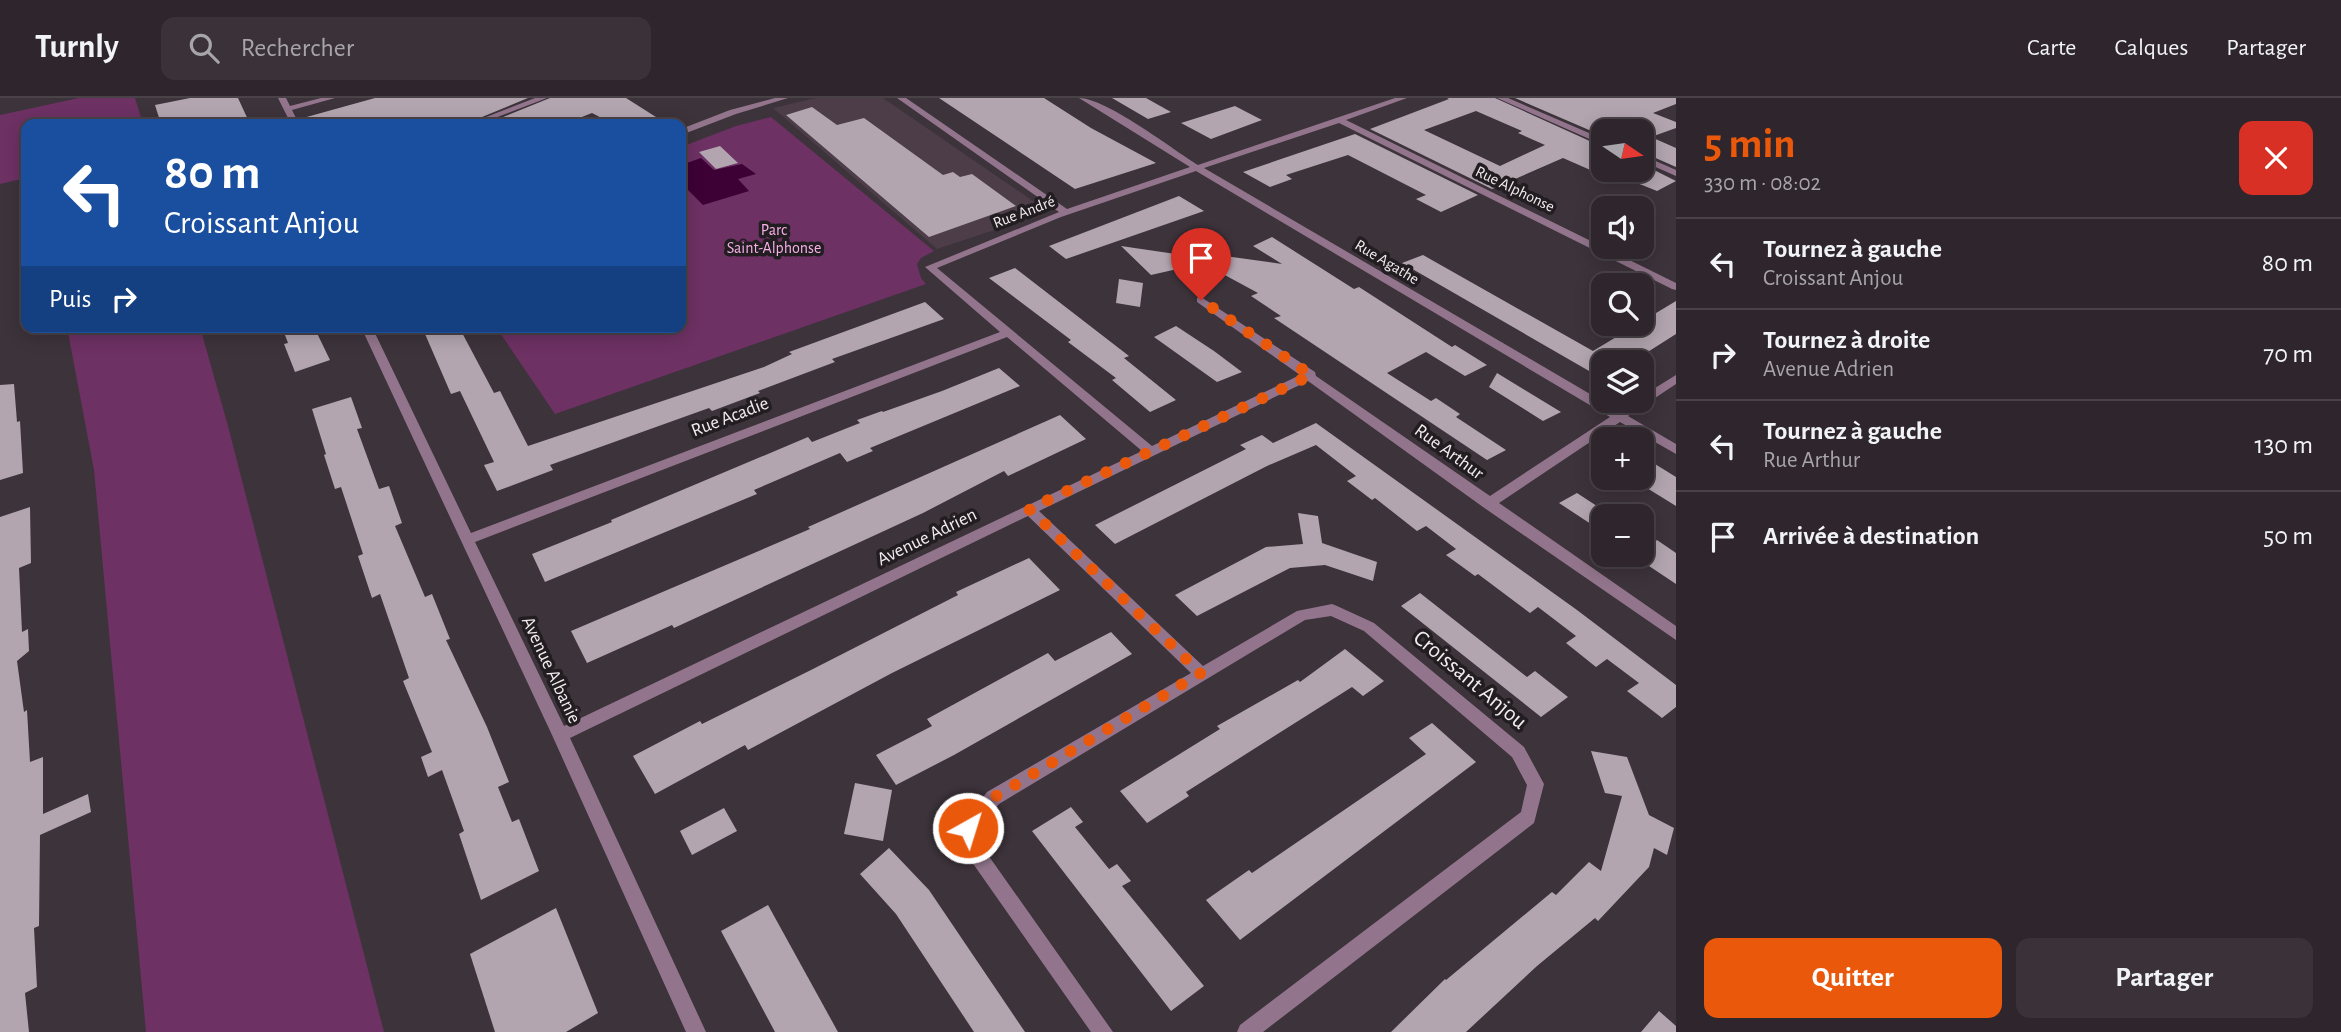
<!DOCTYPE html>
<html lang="fr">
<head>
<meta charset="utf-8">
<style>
  :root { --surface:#2e262c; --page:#3a3238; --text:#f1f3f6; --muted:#a7a5a9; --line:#494348; --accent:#ea580c }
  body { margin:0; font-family:"Alegreya Sans",sans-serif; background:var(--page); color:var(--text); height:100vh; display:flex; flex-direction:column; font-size:26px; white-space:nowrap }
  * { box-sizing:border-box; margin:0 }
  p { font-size:23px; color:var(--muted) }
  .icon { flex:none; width:38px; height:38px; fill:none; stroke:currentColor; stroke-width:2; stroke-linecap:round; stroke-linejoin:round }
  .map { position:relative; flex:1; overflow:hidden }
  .sheet { display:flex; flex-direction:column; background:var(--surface); width:665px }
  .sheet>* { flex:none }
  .hud { position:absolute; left:21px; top:21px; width:665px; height:214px; border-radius:14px; box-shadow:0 4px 18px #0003,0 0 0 2px var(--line); background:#1a4fa0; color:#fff; overflow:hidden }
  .needle { width:46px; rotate:103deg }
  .controls { position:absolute; left:1591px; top:21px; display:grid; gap:14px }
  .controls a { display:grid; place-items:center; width:63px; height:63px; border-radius:14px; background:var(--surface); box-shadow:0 4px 18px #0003,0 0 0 2px var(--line); font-size:35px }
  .pin { position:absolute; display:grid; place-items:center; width:60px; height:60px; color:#fff; margin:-72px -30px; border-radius:50% 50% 50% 0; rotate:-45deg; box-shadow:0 0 7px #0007 }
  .pin .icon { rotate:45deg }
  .me { position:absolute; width:77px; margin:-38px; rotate:39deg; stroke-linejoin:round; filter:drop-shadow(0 0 5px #0008) }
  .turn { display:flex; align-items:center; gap:24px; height:147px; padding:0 28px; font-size:32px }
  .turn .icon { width:91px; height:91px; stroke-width:2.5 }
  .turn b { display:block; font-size:49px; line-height:60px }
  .then { display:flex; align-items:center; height:66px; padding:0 28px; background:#0003; gap:14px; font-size:26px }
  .round { display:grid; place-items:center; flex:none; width:74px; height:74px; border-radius:14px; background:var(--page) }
  .head { display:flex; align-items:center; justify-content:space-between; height:119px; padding:0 28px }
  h1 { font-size:42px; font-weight:600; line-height:52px; color:var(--accent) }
  .action { display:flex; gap:14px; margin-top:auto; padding:14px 28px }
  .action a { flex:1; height:80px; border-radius:14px; background:var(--accent); color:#fff; font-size:28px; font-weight:600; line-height:80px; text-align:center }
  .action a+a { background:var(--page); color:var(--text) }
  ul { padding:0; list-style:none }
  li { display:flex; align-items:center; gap:21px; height:91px; padding:0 28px; border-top:2px solid var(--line) }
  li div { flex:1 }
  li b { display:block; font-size:26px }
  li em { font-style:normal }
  header { display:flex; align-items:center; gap:42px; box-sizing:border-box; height:98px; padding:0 35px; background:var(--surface); border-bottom:2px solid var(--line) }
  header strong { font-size:33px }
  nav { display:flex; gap:38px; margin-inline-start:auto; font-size:24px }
  .search { width:490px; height:63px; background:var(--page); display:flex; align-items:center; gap:18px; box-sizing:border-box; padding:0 24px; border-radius:14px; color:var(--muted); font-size:26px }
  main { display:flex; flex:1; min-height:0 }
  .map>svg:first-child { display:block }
</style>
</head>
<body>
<header>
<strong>Turnly</strong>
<div class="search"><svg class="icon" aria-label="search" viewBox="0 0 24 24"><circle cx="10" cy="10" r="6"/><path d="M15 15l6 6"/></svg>Rechercher</div>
<nav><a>Carte</a><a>Calques</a><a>Partager</a></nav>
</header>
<main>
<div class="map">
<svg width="1676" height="934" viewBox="0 0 1676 934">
  <rect width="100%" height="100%" fill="#3d333b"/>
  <!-- built -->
  <path fill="#4c3d48" d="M816,0H883L1049,114L937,151L773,10Z"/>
  <!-- green -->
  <g fill="#6d3163">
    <path d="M79,0H135L143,26H26V80L0,86V17Z"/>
    <path d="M771,19L934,153L921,160L917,166L921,180L926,186L555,316L496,229H681V49L736,28Z"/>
    <path d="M67,229H200L228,328L384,934H146L94,372Z"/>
  </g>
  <!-- water -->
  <path fill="#3d0136" d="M701,60L714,72L742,66L756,76L738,81L749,93L703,107L681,85V67Z"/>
  <!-- building -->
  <g fill="#b2a5af" fill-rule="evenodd">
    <path d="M190,0H238L250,26H161L155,7Z"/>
    <path d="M375,0H528L465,26H457L443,19L425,26H304L303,20Z"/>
    <path d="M550,0H626L667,26H613L592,15L564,26H486Z"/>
    <path d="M939,0H1044L1091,30L1156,65L1075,91Z"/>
    <path d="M1112,0H1146L1171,14L1148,21Z"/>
    <path d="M1447,0H1495L1603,49V72H1642V66L1676,83L1657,93L1612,75L1604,78L1563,60L1492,91L1370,31L1449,1ZM1476,13L1522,33L1518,35L1545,47L1500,68L1424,32Z"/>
    <path d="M1515,0H1676V6L1653,15L1676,24V30L1651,39L1676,50V69L1642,54V33H1603V38Z"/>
    <path d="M1235,8L1262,22L1211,41L1181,25Z"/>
    <path d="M812,9L837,27L864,20L943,77L953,74L960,79L972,76L1016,108L929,139L786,17Z"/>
    <path d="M1355,36L1478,97L1441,114L1416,101L1426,97L1348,57L1286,77L1292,81L1270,89L1243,74Z"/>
    <path d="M720,48L738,65L716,71L699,54Z"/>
    <path d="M1179,98L1204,113L1066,161L1049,148Z"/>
    <path d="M1272,139L1354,191L1359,189L1452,249L1455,247L1487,267L1465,278L1426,254L1387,275L1431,303L1436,300L1460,316L1456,319L1506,352L1487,362L1274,220L1281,218L1251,198L1258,195L1221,175L1195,171V167L1151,177L1121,148L1196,159V154L1282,166L1253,148Z"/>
    <path d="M1423,157L1593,253L1676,203V236L1632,264H1603V281L1402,165Z"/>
    <path d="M1015,170L1129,258L1124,260L1176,302L1150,314L1112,282L1116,280L1068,244L1071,242L989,180Z"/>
    <path d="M1119,181L1143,185L1140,209L1116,205Z"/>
    <path d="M925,204L944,221L832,261L835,264L758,293L760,295L712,313L709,310L550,367L553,372L497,393L484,367L494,364L460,293L451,296L422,229H459L494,295L500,293L528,348L764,269L792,256L789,254Z"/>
    <path d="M1176,228L1214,253L1242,274L1217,284L1154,239Z"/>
    <path d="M282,229H314L330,262L295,274L284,246L288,245Z"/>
    <path d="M999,270L1020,288L870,350L873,353L847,364L840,355L754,392L757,396L545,484L532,456L612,424L611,422L808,339L812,344L860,325L857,322L882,313L883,314L942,293Z"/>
    <path d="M1497,275L1561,314L1543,323L1489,289Z"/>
    <path d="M14,286L17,324L20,323L23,375L0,382V287Z"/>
    <path d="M351,299L362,330L357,331L379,391L389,388L402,425L395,428L425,499L432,496L450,541L446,542L487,629L509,684L498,689L512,724L519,721L539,773L481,802L459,736L464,733L442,672L428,679L421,659L432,654L403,583L409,580L380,496L372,500L358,458L363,456L341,389L335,391L324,357L326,356L312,311Z"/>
    <path d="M1060,317L1086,341L1008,378L1004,373L923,415L674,530L672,527L587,565L571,533L810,431L808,429Z"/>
    <path d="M1316,325L1577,512L1676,587V609L1662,620L1627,593L1639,585L1607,561L1596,569L1566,545L1576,538L1538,509L1530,515L1478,476L1475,478L1446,457L1456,451L1426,428L1417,433L1375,400L1372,402L1347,383L1356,378L1316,347L1267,368L1115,446L1095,427L1246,351L1240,347L1262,337L1273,345Z"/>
    <path d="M1642,358L1676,379V408L1642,387Z"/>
    <path d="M1577,395L1603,412V434L1559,405Z"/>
    <path d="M30,409L31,465L19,470L22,534L28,531L29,553L17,563L24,614L27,612L30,664L43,659V716L88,696L91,714L40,737L39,828L34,830L37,889L25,895L29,934H0V419Z"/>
    <path d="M1298,415L1318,418L1322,445L1377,464L1373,483L1325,467L1290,470L1197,518L1175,497L1266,449L1303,446Z"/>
    <path d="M1657,442L1676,455V486L1634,458L1642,457V453Z"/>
    <path d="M1029,460L1060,492L892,575L748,652L745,647L655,696L633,658L700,623L702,626L811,572L958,497L956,494Z"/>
    <path d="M1420,495L1527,579L1535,573L1568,599L1541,619L1401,508Z"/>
    <path d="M1111,534L1132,556L954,657L896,687L876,657L932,628L927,621L1048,555L1055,563Z"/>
    <path d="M1345,551L1384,583L1363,598L1352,589L1186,694L1189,698L1147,725L1120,693L1220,631L1217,628L1298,582L1300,584Z"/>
    <path d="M1432,625L1476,664L1240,842L1206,802L1249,772L1252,775L1426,656L1409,640Z"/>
    <path d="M1591,653L1627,659L1649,717L1674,730L1667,757L1654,750L1649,769L1598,823L1595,820L1537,868L1466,934H1391L1445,881L1446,882L1552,794L1556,797L1589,764L1601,773L1622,698L1605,695Z"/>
    <path d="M855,685L892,692L883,743L844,736Z"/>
    <path d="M1071,709L1083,724L1075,729L1109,771L1117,766L1131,783L1122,788L1204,888L1171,913L1032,733Z"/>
    <path d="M724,710L737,733L692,757L680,733Z"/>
    <path d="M889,750L929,792L1025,934H974L896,816L860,776Z"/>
    <path d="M768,807L838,934H775L721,833Z"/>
    <path d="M556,810L598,915L566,934H495L470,856Z"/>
    <path d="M1659,913L1676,928V934H1641Z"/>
  </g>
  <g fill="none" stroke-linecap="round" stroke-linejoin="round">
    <!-- minor -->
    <g fill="#92758c" fill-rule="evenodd">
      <path d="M278,0H286L290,8L321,0H335L292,12L299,26H291Z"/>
      <path d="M535,0H547L479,26H468Z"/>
      <path d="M775,0H788L736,16L681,37V31L730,12Z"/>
      <path d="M897,0H906L1067,111L1190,69L1079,0C1106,0 1172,51 1198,67L1395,0H1407L1346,22L1676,185V192L1672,191L1339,25L1204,70L1619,313L1635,303H1642V298L1676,277V286L1628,318L1676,346V356L1620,324L1499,405L1676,528V542L1483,409L1308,283L1039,413L1203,568L1297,513L1332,506L1337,508L1374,525L1524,649L1544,686L1534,725L1263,934H1237L1240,927L1521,714L1527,687L1512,659L1364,533L1331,518L1305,522L999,706L977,732L981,747L1113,934H1091L967,757L959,730L987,694L1191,575L1028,418L570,640L706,934H686L552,637L361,229H372L471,435L1000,234L925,169L1059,114ZM1196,73L1610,319L1490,398L1316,278L1315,274L1201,199L1197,200V204L1300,277L1152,348L937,170L1061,119ZM1007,239L1142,353L564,628L475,444Z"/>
      <path d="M1497,0H1508L1603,41V47Z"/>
      <path d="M1642,57L1676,72V78L1642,63Z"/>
    </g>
  </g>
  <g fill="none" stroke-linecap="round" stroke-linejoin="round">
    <!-- route -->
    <path stroke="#ea580c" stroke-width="12" stroke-dasharray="0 21.6" d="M968,730L993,700L1201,575L1029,411L1311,277L1201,202"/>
  </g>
  <g text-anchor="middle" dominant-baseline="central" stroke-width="7" stroke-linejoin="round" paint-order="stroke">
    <!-- far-street labels -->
    <g font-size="16" fill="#f2ebf0" stroke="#211d20">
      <text transform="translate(1515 91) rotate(26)">Rue Alphonse</text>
      <text transform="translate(1024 114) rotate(-21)">Rue André</text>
      <text transform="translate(1387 164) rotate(31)">Rue Agathe</text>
    </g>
    <!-- far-park labels -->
    <g font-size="16" fill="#f7afe8" stroke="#211d20">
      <text x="774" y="132">Parc<tspan x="774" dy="18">Saint-Alphonse</tspan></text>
    </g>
    <!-- street labels -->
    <g font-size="19" fill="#f2ebf0" stroke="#211d20">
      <text transform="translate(730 319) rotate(-21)">Rue Acadie</text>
      <text transform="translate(1449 354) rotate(36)">Rue Arthur</text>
      <text transform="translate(927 439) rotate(-26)">Avenue Adrien</text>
      <text transform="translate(551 572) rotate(65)">Avenue Albanie</text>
    </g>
    <!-- near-street labels -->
    <g font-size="23" fill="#f2ebf0" stroke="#211d20">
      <text transform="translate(1470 582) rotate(40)">Croissant Anjou</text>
    </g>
  </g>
</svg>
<div class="controls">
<a><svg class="needle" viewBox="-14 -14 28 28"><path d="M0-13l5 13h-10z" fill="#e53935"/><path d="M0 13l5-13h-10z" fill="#a7a5a9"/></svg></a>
<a><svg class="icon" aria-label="sound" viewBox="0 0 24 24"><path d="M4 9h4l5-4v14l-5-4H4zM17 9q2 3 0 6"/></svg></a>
<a><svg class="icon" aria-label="search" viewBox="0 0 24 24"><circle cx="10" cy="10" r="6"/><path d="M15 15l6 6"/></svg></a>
<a><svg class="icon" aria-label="layers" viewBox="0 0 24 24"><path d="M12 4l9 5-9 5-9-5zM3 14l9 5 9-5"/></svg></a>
<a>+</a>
<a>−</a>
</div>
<div class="pin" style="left:1201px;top:202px;background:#d93025"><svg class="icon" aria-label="arrive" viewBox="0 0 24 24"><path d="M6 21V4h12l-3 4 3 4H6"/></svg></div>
<svg class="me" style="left:968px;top:730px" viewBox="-20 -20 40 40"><circle r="17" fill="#ea580c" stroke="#fff" stroke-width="3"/><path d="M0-11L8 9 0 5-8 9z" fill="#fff"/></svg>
<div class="hud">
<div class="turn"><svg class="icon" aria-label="left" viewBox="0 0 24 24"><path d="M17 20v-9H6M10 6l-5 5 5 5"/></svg><div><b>80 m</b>Croissant Anjou</div></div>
<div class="then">Puis<svg class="icon" aria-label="right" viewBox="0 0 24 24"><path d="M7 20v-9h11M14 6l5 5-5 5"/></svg></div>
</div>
</div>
<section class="sheet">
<div class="head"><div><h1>5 min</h1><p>330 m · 08:02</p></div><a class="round" style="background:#d93025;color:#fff"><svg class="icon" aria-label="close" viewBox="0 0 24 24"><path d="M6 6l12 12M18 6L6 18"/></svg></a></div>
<ul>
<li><svg class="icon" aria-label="left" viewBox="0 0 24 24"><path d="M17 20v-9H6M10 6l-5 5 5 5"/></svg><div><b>Tournez à gauche</b><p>Croissant Anjou</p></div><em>80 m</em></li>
<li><svg class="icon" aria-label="right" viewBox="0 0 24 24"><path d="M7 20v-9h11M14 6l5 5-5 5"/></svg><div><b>Tournez à droite</b><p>Avenue Adrien</p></div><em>70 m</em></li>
<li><svg class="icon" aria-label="left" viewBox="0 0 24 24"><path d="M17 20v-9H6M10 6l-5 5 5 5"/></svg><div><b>Tournez à gauche</b><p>Rue Arthur</p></div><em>130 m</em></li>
<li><svg class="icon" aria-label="arrive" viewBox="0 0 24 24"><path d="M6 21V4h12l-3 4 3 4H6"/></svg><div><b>Arrivée à destination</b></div><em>50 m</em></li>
</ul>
<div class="action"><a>Quitter</a><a>Partager</a></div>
</section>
</main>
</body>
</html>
